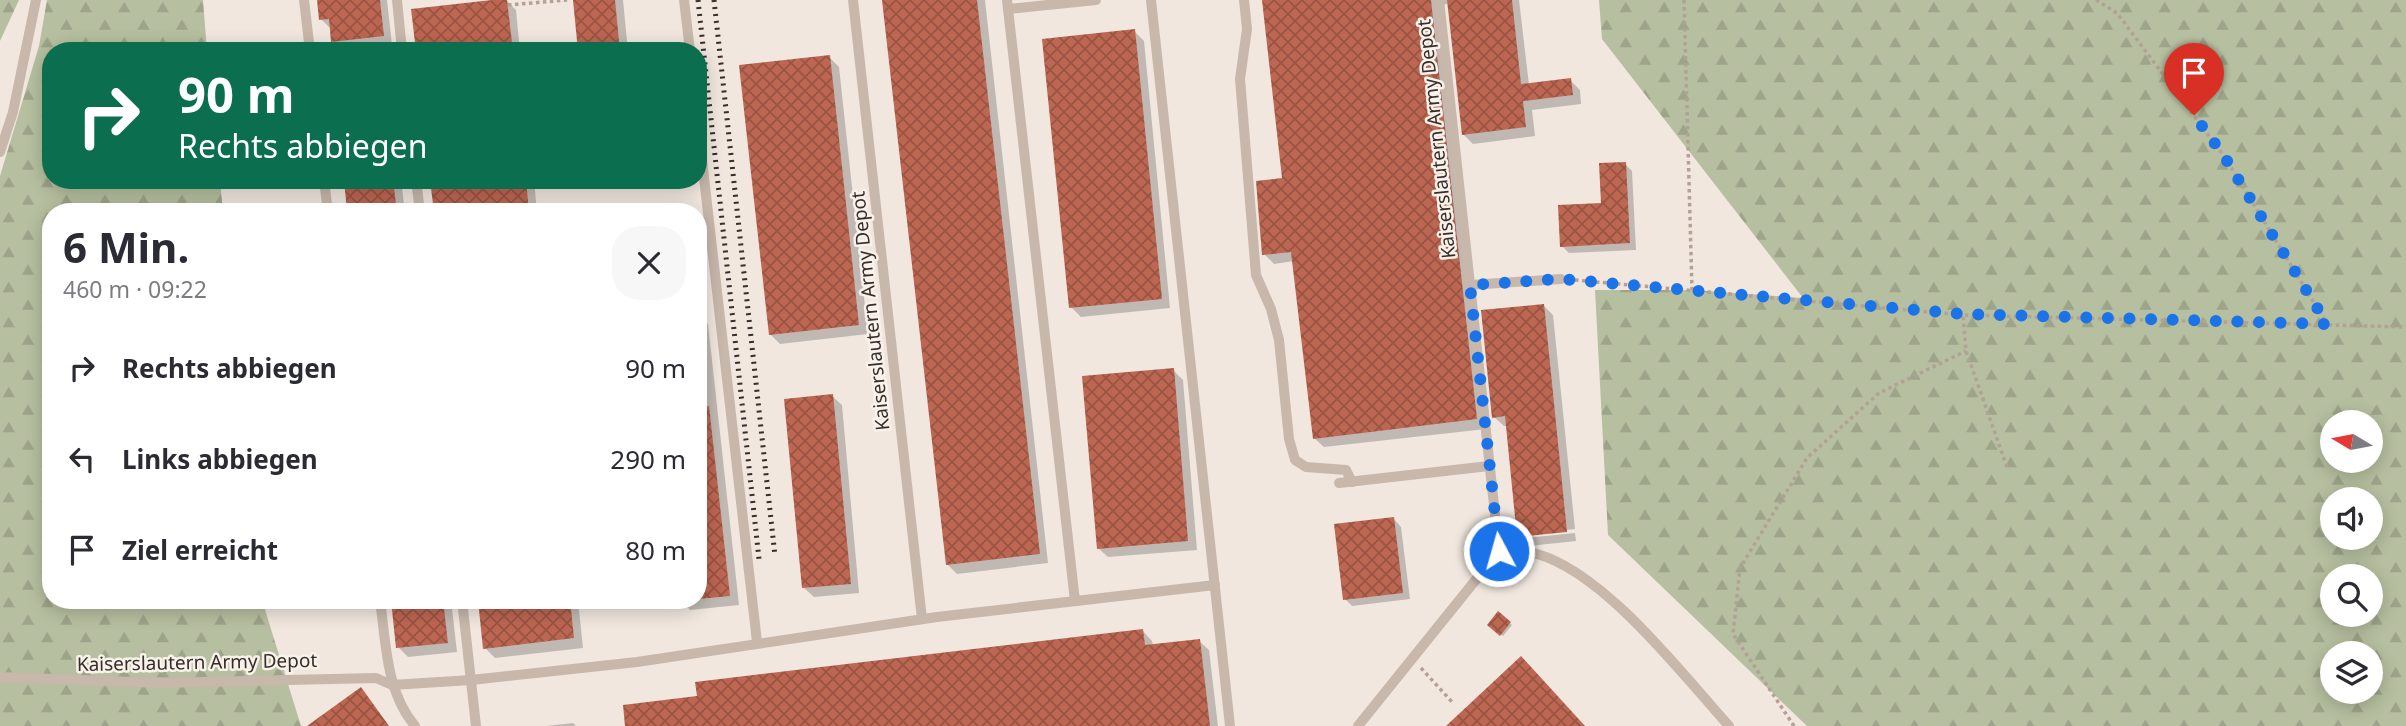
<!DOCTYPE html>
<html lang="de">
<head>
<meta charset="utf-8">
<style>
  :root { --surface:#fff; --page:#f7f7f7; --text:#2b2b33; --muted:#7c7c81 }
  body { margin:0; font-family:"Noto Sans",sans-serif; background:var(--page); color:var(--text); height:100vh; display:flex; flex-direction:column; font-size:26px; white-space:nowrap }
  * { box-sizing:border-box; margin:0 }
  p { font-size:23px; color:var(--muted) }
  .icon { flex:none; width:38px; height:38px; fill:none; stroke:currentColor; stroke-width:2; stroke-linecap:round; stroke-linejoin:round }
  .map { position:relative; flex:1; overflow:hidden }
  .sheet { position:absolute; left:42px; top:203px; width:665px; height:406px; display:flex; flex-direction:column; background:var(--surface); border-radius:28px; box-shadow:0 4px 18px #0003 }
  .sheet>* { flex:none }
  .banner { position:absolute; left:42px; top:42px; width:665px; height:147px; border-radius:28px; box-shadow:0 4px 18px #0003; background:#0b6e4f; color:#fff; overflow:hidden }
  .needle { width:46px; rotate:280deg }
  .buttons { position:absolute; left:2320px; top:410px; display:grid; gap:14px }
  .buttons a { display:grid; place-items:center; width:63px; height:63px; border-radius:50%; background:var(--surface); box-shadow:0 4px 18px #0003; font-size:35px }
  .pin { position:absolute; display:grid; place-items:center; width:60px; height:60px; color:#fff; margin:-72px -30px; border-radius:50% 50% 50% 0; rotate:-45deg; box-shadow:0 0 7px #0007 }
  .pin .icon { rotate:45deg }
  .me { position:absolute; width:77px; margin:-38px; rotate:354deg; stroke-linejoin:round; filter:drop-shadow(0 0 5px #0008) }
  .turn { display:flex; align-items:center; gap:24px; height:147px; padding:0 21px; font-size:32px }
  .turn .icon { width:91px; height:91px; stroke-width:2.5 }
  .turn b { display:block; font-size:49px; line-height:60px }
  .round { display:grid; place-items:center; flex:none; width:74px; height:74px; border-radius:28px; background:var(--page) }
  .headline { display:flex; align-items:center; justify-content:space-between; height:119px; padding:0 21px }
  h1 { font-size:42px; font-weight:700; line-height:52px }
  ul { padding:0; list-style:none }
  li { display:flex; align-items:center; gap:21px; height:91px; padding:0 21px }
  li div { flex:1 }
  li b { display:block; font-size:26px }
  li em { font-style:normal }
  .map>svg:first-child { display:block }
</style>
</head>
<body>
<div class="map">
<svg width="2406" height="726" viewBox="0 0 2406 726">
  <defs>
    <pattern id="forest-firs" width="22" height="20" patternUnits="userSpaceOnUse" patternTransform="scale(1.75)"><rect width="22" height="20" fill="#b6bf9f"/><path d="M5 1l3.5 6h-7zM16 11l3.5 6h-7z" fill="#9da489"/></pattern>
    <pattern id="building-cross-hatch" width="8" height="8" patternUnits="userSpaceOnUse" patternTransform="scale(1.75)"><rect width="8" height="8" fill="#bd6651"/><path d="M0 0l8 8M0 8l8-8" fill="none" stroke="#9a5443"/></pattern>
  </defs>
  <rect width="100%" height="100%" fill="#f1e7df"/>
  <!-- forest -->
  <g fill="url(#forest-firs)" fill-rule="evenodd">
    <path d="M0,0H19L0,41Z"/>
    <path d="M47,0H203L207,51H51V180H220L223,212H51V600H262L301,726H0V176L39,46Z"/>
    <path d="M1599,0H2406V726H1807L1608,535L1595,290H1692L1803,298L1602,39ZM2333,422H2371V460H2333ZM2333,499H2371V537H2333ZM2333,576H2371V614H2333ZM2333,653H2371V691H2333Z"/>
  </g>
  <!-- shadow -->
  <g fill="#0003">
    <path d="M319,0H387L392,45L343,51L333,41L331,29L321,19Z"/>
    <path d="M506,0L516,10L520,51H417Z"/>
    <path d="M574,0H623L628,51H580Z"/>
    <path d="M884,0H985L1048,563L957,574L947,564Z"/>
    <path d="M1263,0H1519L1529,85L1570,80L1580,90L1581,104L1532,110L1535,136L1473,144L1463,134L1449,3L1441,6L1486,429L1324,447L1314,438L1294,261L1274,264L1264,254L1284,179Z"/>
    <path d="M1134,31L1144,41L1170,308L1081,317L1071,307Z"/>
    <path d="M829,57L839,67L868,334L780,344L770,334Z"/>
    <path d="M1625,164L1632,171L1636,250L1569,253L1562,246L1603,205Z"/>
    <path d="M345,180H401L405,212H349Z"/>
    <path d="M432,180H534L537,212H436Z"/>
    <path d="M1543,305L1553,315L1575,529L1525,534V538L1575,533L1576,541L1529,546L1519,536L1508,426H1504L1494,417Z"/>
    <path d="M698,314L708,324L739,605L690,610L681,600H698Z"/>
    <path d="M1173,370L1183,380L1197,550L1108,557L1098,548Z"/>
    <path d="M832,396L842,405L859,593L814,597L804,588Z"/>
    <path d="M1394,519L1401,527L1410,599L1352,606L1345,599Z"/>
    <path d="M393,600H451L457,652L408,657L398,647Z"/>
    <path d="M479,600H578L583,648L495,658L485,648Z"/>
    <path d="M1498,613L1512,625L1503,636L1489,624Z"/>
    <path d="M1143,631L1152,641L1153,646L1199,641L1209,650L1218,726H627L699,697Z"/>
    <path d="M573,723L576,726H546Z"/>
  </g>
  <!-- building -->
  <g fill="url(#building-cross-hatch)">
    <path d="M317,0H380L384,36L331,42L329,19L319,20Z"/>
    <path d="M492,0H507L513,51H416L411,9Z"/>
    <path d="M573,0H615L620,51H578Z"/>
    <path d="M882,0H977L1040,554L946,565Z"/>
    <path d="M1262,0H1431L1477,419L1313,439L1291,252L1262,255L1256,181L1282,178Z"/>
    <path d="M1447,0H1512L1521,84L1571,78L1573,95L1523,101L1526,127L1462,135Z"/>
    <path d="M1135,29L1162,299L1069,308L1042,39Z"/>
    <path d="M830,55L859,325L769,335L739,65Z"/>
    <path d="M1626,162L1630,243L1560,247L1558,205L1601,203L1599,163Z"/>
    <path d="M344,180H393L397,212H347Z"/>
    <path d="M430,180H526L529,212H434Z"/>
    <path d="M1544,304L1567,532L1517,537L1505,416L1492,418L1481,310Z"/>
    <path d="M1174,368L1188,541L1097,549L1082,376Z"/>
    <path d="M833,394L851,584L802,588L784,399Z"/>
    <path d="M709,406L730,596L698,599V407Z"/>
    <path d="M1394,517L1403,593L1343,600L1334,524Z"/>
    <path d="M391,600H443L448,643L396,648Z"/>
    <path d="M478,600H570L574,638L483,649Z"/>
    <path d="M1498,611L1511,622L1500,636L1487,625Z"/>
    <path d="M1143,629L1145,645L1200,639L1210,726H625L623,705L697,696L695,682Z"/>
    <path d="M1521,656L1585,726H1446Z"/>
    <path d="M361,687L389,726H307Z"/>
  </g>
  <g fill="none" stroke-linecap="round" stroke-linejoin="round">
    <!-- path -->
    <g stroke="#b4a195" stroke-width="3.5" stroke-dasharray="3.5 3.5" stroke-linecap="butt">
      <path d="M1684,0L1692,290"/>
      <path d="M2096,0L2117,13L2224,156L2327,324"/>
      <path d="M508,5L567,0"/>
      <path d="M1575,280L1963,315"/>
      <path d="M2007,467L1966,351L1963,315L2406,327"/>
      <path d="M1421,668L1453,703"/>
      <path d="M1794,726L1733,634L1740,568L1807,458L1879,393L1966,351"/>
    </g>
    <!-- service -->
    <g stroke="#c8b7ab" stroke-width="10">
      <path d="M304,0L310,51"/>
      <path d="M397,0L402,51"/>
      <path d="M684,0L690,51"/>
      <path d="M853,0L922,619"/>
      <path d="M1007,0L1075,601"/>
      <path d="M1151,0L1230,726"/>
      <path d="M1244,0L1247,29L1240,79L1256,275L1271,309L1279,340L1289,439L1295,460L1306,467L1346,470L1352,482"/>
      <path d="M1008,9L1096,0"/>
      <path d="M698,125L757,642"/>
      <path d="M0,152L13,112L36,0"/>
      <path d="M324,180L328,212"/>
      <path d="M416,180L420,212"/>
      <path d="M1470,285L1561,279"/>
      <path d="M1339,483L1489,466"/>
      <path d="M1499,551C1511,551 1524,551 1537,554C1605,573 1682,674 1729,726"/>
      <path d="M380,600C386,643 386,692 415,726"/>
      <path d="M462,600L476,726"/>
      <path d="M0,677L160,683L376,678L392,685L471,680L637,662L937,617L1215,585"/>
      <path d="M1358,726L1499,551L1439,0"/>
    </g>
    <!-- rail -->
    <g stroke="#372d2a" stroke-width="5" stroke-dasharray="2 5" stroke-linecap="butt">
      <path d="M698,0L759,559"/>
      <path d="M714,0L775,556"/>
    </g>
  </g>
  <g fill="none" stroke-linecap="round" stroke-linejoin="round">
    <!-- route -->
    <path stroke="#1a73e8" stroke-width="12" stroke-dasharray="0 21.6" d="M1499,551L1470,285L1561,279L1963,314L2327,324L2224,156L2194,115"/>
  </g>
  <g text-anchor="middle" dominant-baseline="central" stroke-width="5" stroke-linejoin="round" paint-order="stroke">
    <!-- street labels -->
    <g font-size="19" fill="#372d2a" stroke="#f9f2eb">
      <text transform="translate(1436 139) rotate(-96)">Kaiserslautern Army Depot</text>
      <text transform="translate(870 311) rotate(-96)">Kaiserslautern Army Depot</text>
      <text transform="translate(197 662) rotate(-1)">Kaiserslautern Army Depot</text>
    </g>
  </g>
</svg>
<div class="buttons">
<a><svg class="needle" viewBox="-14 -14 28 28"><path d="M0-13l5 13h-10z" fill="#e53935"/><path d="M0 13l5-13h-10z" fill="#7c7c81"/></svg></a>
<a><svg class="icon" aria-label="sound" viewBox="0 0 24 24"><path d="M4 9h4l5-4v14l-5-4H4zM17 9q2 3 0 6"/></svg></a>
<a><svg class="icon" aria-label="search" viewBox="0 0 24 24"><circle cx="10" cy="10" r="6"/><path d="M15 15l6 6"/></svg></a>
<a><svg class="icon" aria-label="layers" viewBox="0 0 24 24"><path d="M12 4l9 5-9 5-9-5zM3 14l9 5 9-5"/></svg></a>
</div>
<div class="pin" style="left:2194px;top:115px;background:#d93025"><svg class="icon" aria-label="arrive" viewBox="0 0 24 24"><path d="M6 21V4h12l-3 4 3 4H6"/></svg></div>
<svg class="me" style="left:1499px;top:551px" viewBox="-20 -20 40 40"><circle r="17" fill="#1a73e8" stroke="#fff" stroke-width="3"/><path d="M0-11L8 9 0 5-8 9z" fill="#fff"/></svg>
<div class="banner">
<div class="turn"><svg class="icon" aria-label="right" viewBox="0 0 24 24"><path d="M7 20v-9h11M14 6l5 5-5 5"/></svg><div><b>90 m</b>Rechts abbiegen</div></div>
</div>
<section class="sheet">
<div class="headline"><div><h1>6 Min.</h1><p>460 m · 09:22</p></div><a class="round"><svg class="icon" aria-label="close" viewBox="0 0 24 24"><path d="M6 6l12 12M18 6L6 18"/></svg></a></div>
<ul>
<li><svg class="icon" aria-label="right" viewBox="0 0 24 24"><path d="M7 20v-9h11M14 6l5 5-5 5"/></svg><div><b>Rechts abbiegen</b></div><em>90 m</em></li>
<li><svg class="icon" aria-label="left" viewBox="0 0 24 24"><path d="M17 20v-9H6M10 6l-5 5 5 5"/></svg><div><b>Links abbiegen</b></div><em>290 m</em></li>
<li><svg class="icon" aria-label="arrive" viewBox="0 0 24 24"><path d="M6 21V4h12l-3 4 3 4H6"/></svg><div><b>Ziel erreicht</b></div><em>80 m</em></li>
</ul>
</section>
</div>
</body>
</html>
